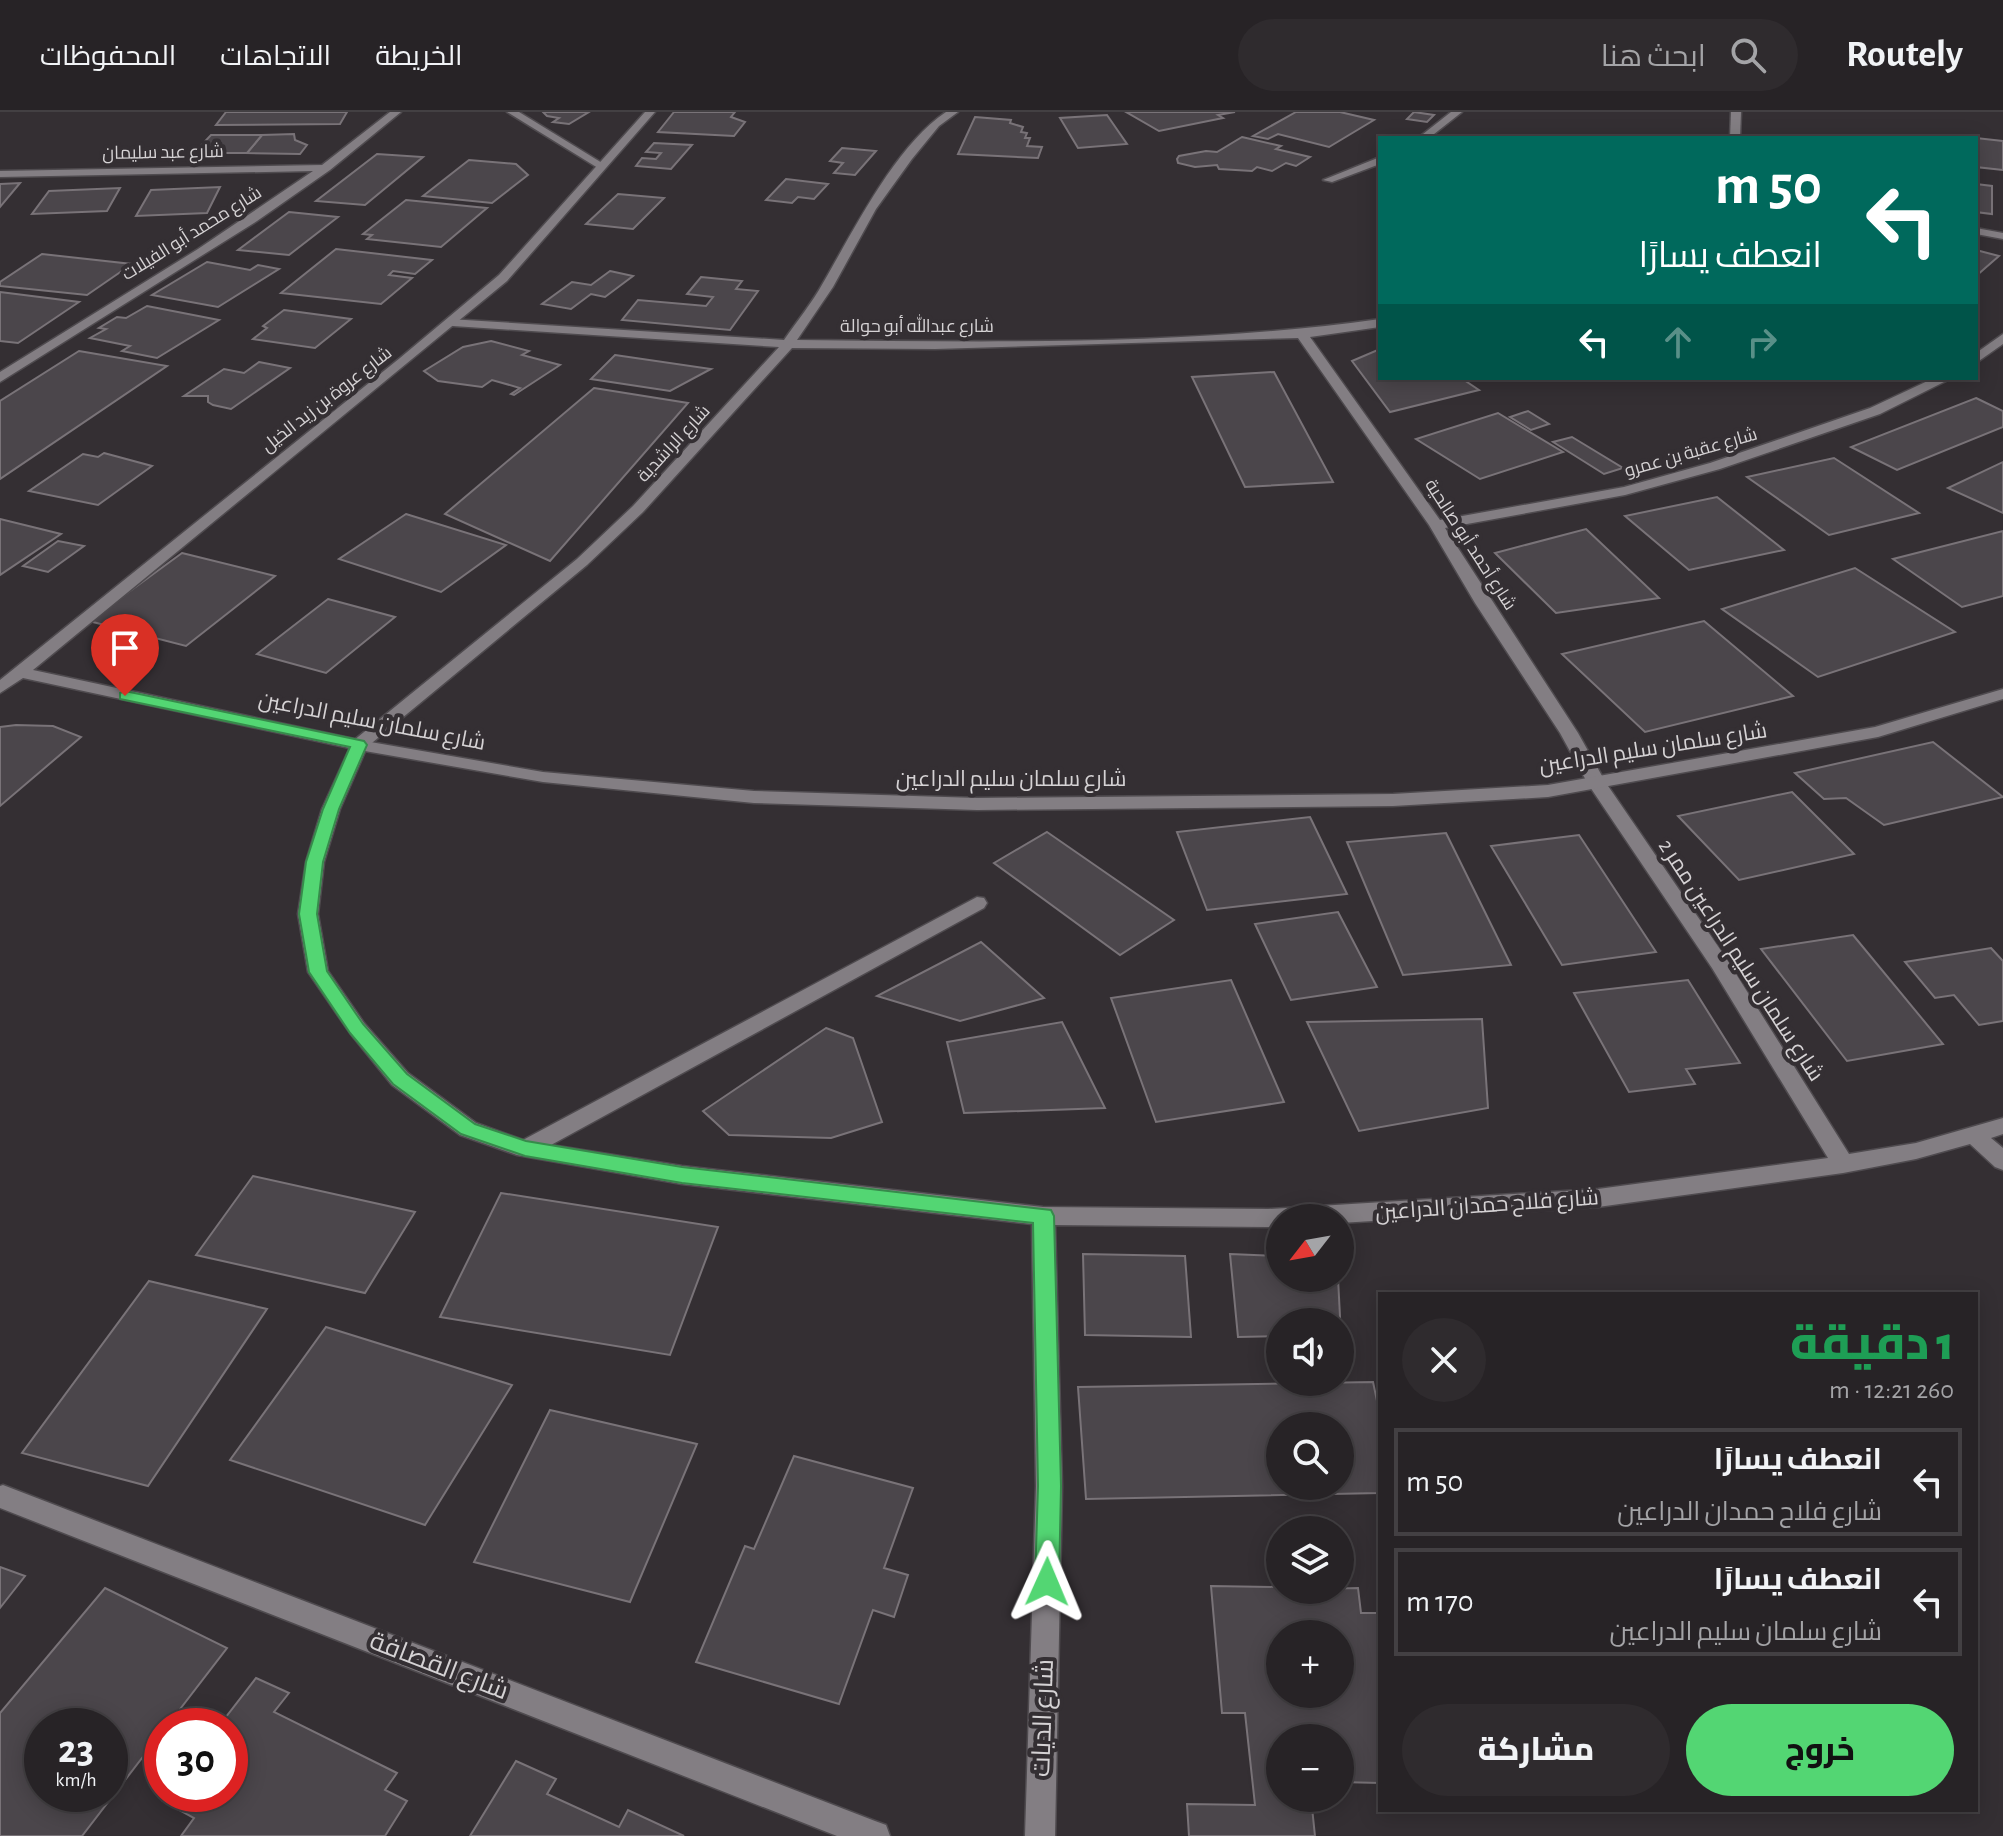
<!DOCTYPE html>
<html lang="ar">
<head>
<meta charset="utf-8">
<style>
  :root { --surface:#272326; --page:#2f2b2e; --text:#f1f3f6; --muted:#a4a4a7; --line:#434043; --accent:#53d673 }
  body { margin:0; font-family:"Alegreya Sans",Cairo,sans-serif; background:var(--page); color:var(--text); direction:rtl; height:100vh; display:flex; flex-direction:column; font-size:30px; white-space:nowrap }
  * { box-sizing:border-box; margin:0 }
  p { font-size:26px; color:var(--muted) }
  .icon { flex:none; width:44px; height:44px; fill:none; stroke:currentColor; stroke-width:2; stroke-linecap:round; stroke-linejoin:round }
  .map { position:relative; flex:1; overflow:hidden; direction:ltr }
  .details { position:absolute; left:1378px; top:1180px; width:600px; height:520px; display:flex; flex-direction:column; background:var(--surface); border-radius:0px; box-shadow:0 4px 20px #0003,0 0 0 2px var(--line); direction:rtl }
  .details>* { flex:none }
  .guide { position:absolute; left:1378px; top:24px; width:600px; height:244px; border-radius:0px; box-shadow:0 4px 20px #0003,0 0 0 2px var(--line); direction:rtl; background:#00695c; color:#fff; overflow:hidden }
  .needle { width:52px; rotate:239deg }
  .fabs { position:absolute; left:1266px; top:1092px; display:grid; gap:16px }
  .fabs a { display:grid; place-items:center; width:88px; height:88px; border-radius:50%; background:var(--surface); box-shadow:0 4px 20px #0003,0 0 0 2px var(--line); font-size:40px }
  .speed { position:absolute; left:24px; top:1596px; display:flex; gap:16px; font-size:40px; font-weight:700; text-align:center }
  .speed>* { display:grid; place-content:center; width:104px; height:104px; border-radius:50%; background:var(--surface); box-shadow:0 4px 20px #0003,0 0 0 2px var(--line); line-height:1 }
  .speed small { font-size:20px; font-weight:400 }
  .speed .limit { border:12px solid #d22; background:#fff; color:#111 }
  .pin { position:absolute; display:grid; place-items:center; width:68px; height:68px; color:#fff; margin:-82px -34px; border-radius:50% 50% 50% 0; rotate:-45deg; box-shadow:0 0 8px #0007 }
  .pin .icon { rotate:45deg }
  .me { position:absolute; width:88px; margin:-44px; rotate:1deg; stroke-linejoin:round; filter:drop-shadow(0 0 6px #0008) }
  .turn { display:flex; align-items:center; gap:28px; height:168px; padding:0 24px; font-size:36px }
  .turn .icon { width:104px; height:104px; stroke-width:2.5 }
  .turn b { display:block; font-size:56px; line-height:68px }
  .lanes { display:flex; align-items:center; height:76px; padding:0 24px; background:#0003; justify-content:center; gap:40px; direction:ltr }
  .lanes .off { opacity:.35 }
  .round { display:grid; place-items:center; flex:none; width:84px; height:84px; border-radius:42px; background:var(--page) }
  .head { display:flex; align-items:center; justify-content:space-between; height:136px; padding:0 24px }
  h1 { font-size:48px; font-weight:800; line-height:60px; color:#1e9e55 }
  .primary-button { display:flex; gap:16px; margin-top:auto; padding:16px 24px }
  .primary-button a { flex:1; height:92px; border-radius:48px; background:var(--accent); color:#111; font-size:32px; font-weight:800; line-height:92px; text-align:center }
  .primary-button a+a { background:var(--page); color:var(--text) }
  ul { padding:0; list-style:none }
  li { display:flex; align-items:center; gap:24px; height:108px; margin:0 16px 12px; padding:0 8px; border:4px solid var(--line); border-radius:0px }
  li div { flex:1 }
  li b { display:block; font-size:30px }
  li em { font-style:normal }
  header { display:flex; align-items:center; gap:48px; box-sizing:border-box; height:112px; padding:0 40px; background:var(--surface); border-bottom:2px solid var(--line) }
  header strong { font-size:38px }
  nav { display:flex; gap:44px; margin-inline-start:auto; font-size:28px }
  .search { width:560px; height:72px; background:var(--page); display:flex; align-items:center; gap:20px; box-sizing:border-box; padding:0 28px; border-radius:44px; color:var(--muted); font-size:30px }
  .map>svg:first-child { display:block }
</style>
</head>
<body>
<header>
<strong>Routely</strong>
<div class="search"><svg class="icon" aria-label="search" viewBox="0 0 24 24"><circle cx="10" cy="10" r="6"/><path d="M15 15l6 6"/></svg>ابحث هنا</div>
<nav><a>الخريطة</a><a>الاتجاهات</a><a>المحفوظات</a></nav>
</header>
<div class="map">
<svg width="2003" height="1724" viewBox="0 0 2003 1724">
  <rect width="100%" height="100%" fill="#342f33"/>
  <!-- building -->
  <g fill="#4b464b" stroke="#797378" stroke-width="2" fill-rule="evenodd">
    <path d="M226,0H347L340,12L216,13Z"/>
    <path d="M543,0H589L569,12L553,10L559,6L547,4Z"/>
    <path d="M674,0H735L731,5L745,10L734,24L658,20Z"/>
    <path d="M1126,0H1235L1218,3L1223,6L1159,19Z"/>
    <path d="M1296,0H1340L1374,8L1329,35L1278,22L1268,27L1253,24Z"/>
    <path d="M1414,0L1434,3L1427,10L1407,7Z"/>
    <path d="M1107,3L1127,32L1078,36L1060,6Z"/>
    <path d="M975,5L1011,8L1010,11L1023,15L1021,20L1027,21L1025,26H1030L1027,34L1042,35L1038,46L958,42Z"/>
    <path d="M294,22L295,28L307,33L300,42L247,41L262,23Z"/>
    <path d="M211,23H262L247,41H194Z"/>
    <path d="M1242,25L1281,34L1276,37L1310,45L1296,54L1286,51L1272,59L1257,55L1252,59L1219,57L1217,53L1195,55L1178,51L1177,47L1179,44L1206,39L1217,40Z"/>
    <path d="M1976,26L2003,29V58L1976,55Z"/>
    <path d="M654,31L692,33L671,57L636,54L642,46L656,47L661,41L646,40Z"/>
    <path d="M842,36L876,39L855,63L834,61L843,51L830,49Z"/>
    <path d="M377,42L423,45L365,93L316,89Z"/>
    <path d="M469,48L516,52L528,63L492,91L423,84Z"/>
    <path d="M786,67L828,72L814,87L798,85L792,91L766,88Z"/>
    <path d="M20,71L0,95V72Z"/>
    <path d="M1976,72L1992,74V102L1976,100Z"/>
    <path d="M220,75L207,101L136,104L151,78Z"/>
    <path d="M120,76L107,99L32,102L49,79Z"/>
    <path d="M618,82L664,86L633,117L586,112Z"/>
    <path d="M406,88L487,96L441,135L367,127L372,123L363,122Z"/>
    <path d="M289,100L338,105L289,143L238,138Z"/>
    <path d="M336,137L432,148L415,162L393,159L389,163L412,166L381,192L281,181Z"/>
    <path d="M1976,138L1999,144L1976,164Z"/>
    <path d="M42,142L132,152L87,183L0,174V170Z"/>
    <path d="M207,150L250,158L258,153L279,157L218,195L152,183Z"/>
    <path d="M610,159L633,164L605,185L591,182L571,197L542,192L572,170L591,173Z"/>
    <path d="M701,165L742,169L736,177L758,179L730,218L622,208L638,188L706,194L713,185L687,182Z"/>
    <path d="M0,180L79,190L18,231L0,229Z"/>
    <path d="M147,194L219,208L157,246L122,239L130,234L90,226L106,217L99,216L117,205L126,206Z"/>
    <path d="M284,198L351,207L315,236L253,227L267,216L263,214Z"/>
    <path d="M491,229L529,239L522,243L560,253L514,283L511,282L520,276L492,268L482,275L438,269L424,259L463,235Z"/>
    <path d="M1380,237V266H1461L1479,278L1390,300L1352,249Z"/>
    <path d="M79,239L167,254L0,367V289Z"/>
    <path d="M615,243L711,257L670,279L591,267Z"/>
    <path d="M259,250L290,256L231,297L213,293L208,290V284H184L224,257L244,261Z"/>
    <path d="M1274,260L1333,370L1245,375L1192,265Z"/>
    <path d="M594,276L688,291L550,449L445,402Z"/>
    <path d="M1976,286L2003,299V315L1897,358L1851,335Z"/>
    <path d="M1528,299L1549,312L1531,318L1510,305Z"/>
    <path d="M1498,301L1563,340L1480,367L1416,327Z"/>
    <path d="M1572,325L1623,356L1604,362L1553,330Z"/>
    <path d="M104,341L152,354L98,393L29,379L83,342L98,345Z"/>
    <path d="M1834,346L1919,401L1829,423L1747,365Z"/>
    <path d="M2003,350V401L1948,376Z"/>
    <path d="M1717,385L1784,438L1689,458L1625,404Z"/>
    <path d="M406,402L506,433L441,480L339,447Z"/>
    <path d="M0,407L61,422L0,463Z"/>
    <path d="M1586,417L1659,486L1556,501L1495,441Z"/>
    <path d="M2003,419V484L1962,495L1893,447Z"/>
    <path d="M58,429L84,434L48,460L23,454Z"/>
    <path d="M182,441L275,464L186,534L89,509Z"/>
    <path d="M1855,456L1955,520L1818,565L1722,497Z"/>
    <path d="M328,487L395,505L326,561L257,542Z"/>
    <path d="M1704,509L1793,584L1645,620L1562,542Z"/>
    <path d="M16,613L53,614L81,625L0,694V615Z"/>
    <path d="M1933,630L2003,685L1884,713L1846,686L1824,687L1795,661Z"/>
    <path d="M1792,680L1854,742L1739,768L1678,704Z"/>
    <path d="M1310,705L1347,782L1207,798L1177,720Z"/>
    <path d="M1047,720L1174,808L1120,843L994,751Z"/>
    <path d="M1446,721L1511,853L1403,863L1347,730Z"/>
    <path d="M1579,723L1656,840L1562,853L1491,734Z"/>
    <path d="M1338,800L1377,875L1291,888L1255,812Z"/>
    <path d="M1853,823L1943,932L1847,949L1761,837Z"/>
    <path d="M981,830L1044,886L960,909L877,884Z"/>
    <path d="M1991,836L2003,849V909L1979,913L1954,883L1935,886L1905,850Z"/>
    <path d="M1231,868L1284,990L1156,1010L1111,886Z"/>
    <path d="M1688,868L1740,951L1686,957L1695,972L1629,980L1574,881Z"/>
    <path d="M1482,907L1488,996L1359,1019L1307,910Z"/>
    <path d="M1062,910L1105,996L964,1001L947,930Z"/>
    <path d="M826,916L853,926L882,1010L831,1026L729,1023L703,999Z"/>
    <path d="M253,1064L415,1100L365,1181L196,1143Z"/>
    <path d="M501,1081L718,1115L670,1243L440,1205Z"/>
    <path d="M1083,1142L1185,1144L1191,1225L1085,1223Z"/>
    <path d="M1230,1142L1280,1144V1166H1338L1341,1224L1340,1210H1280V1224L1238,1225Z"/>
    <path d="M149,1169L267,1197L148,1374L22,1341Z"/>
    <path d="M326,1215L512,1273L425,1413L230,1348Z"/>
    <path d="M1373,1270L1380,1303V1381L1086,1387L1078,1275ZM1280,1314H1340V1374H1280Z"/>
    <path d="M550,1298L697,1332L630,1490L474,1450Z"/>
    <path d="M794,1344L913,1376L884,1456L908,1463L894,1505L873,1498L839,1592L696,1550L745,1434L754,1437Z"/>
    <path d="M0,1455L25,1464L0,1496Z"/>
    <path d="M1211,1474L1280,1475V1478L1358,1476L1361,1501H1380V1671L1340,1670V1626H1280V1686H1311L1315,1724H1189L1187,1692L1255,1693L1245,1601H1222ZM1280,1522H1340V1582H1280Z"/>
    <path d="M105,1476L227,1536L167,1614H162V1620L82,1724H0V1601ZM42,1614H110V1682H42Z"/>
    <path d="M256,1566L289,1581L274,1600L397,1661L385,1678L407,1689L385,1724H181L194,1706L163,1689L168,1682H230V1655L244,1636L230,1629V1614H219Z"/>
    <path d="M516,1649L556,1667L547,1682L619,1715L628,1698L684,1724H470Z"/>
  </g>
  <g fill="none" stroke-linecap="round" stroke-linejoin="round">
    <defs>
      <g id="minor">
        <path d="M390,0H401L330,58L257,109L0,270V260L198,137L313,59L0,65V59L322,53Z"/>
        <path d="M507,0H519L607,54L598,56Z"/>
        <path d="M946,0H958L939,14L912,47L876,97L833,175L797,228C990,230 1188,234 1380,207V215L1310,225L1440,408L1624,375L1710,351L1870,296L1934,266H1952L1880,302L1720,357L1625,383L1445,416L1578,621L1606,671L1726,846L1849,1042L1916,1031L2003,1006V1022L1991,1026L2003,1036V1058L1995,1055L1970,1032L1916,1047L1843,1061L1598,1095L1340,1111V1106H1280V1114L1268,1115L1055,1113L1062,1374L1055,1724H1025L1036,1374L1032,1112L682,1072L517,1043L460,1023L392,973L350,921L308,860L298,802L306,750L322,697L353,629L577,447L633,394L779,235L453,214L449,213V207L784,228C797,209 812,191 823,171C854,118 895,34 946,0ZM1298,226L1429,413L1475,491L1560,621L1588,672L1712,856L1828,1046L1598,1077L1268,1097L1043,1095L682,1054L551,1033L984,796L987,791L984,786L977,785L523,1028L476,1011L408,961L364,911L328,859L318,802L324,750L340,697L367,635L587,453L643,400L792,236L935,237Z"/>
        <path d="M1451,0H1462L1429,26H1418Z"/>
        <path d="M1731,0H1741L1740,26H1730Z"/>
        <path d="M1380,45V52L1332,70L1323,68Z"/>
        <path d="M1976,116L2003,121V127L1976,122Z"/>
        <path d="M2003,222V232L1976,251V241Z"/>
        <path d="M3,1373L875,1709L886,1713L890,1724H837L0,1396V1374Z"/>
      </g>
      <path id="tertiary" d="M645,0H655L507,169L33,558L359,628L543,660L754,679L977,686L1393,682L1548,673L1875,615L2003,577V587L1878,625L1548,685L1393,694L977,698L754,691L543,670L359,638L23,566L0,581V568L400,246L499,163Z"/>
    </defs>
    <!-- minor casing -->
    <use href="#minor" stroke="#4f4b4f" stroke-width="3"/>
    <!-- tertiary casing -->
    <use href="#tertiary" stroke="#4f4b4f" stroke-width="3"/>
    <!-- minor -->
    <use href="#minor" fill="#837e83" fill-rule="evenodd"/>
    <!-- tertiary -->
    <use href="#tertiary" fill="#837e83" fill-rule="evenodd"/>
  </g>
  <!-- route -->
  <path fill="#53d673" stroke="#368b4b" stroke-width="2" d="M125,579L364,629L367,633L339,697L323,750L317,802L327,859L363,912L407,962L475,1012L526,1029L682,1055L1051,1098L1054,1104L1061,1374L1059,1470L1056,1478L1047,1481L1038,1478L1035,1470L1038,1374L1033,1111L682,1071L525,1044L461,1022L393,972L350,921L309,860L299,802L306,750L323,697L350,635L120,587V581Z"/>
  <g text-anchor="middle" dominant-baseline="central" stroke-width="8" stroke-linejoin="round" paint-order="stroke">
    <!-- far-street labels -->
    <g font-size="18" fill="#d5d2d4" stroke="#342f33">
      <text transform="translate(163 41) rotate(-1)">شارع عبد سليمان</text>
      <text transform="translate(192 122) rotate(-32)">شارع محمد أبو الفيلات</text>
      <text x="917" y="215">شارع عبدالله أبو حوالة</text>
      <text transform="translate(327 288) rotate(-38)">شارع عروة بن زيد الخيل</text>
      <text transform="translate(674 332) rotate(-47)">شارع الراشدية</text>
      <text transform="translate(1691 341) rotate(-16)">شارع عقبة بن عمرو</text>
      <text transform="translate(1470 433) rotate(57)">شارع أحمد أبو صالحية</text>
    </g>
    <!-- street labels -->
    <g font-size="22" fill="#d5d2d4" stroke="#342f33">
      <text transform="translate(372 609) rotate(11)">شارع سلمان سليم الدراعين</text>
      <text transform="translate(1653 636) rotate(-9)">شارع سلمان سليم الدراعين</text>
      <text x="1011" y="667">شارع سلمان سليم الدراعين</text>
      <text transform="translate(1741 848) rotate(57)">شارع سلمان سليم الدراعين ممر 2</text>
      <text transform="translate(1487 1093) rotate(-4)">شارع فلاح حمدان الدراعين</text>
    </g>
    <!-- near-street labels -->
    <g font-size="26" fill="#d5d2d4" stroke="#342f33">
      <text transform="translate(439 1554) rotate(21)">شارع القصافة</text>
      <text transform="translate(1043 1606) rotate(-88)">شارع الديات</text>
    </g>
  </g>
</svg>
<div class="fabs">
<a><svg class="needle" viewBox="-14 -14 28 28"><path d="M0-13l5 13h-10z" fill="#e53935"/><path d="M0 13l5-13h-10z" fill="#a4a4a7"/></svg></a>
<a><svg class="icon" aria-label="sound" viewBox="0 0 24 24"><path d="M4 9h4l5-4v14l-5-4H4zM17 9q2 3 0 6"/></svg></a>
<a><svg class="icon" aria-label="search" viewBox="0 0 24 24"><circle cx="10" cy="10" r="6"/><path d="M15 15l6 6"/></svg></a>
<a><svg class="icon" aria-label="layers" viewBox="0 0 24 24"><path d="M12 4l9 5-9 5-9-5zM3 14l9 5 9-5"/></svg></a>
<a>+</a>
<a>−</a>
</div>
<div class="speed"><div>23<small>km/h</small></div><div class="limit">30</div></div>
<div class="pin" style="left:125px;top:584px;background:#d93025"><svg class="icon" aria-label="arrive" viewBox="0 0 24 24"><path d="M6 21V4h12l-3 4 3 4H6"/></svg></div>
<svg class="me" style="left:1047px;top:1470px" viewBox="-20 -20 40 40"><path d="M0-17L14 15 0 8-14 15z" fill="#53d673" stroke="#fff" stroke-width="4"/></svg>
<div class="guide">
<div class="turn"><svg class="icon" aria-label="left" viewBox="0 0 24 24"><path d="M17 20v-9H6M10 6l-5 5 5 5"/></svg><div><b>50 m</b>انعطف يسارًا</div></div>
<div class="lanes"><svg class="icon" aria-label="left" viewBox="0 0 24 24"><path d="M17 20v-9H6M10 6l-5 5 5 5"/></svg><svg class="icon off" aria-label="ahead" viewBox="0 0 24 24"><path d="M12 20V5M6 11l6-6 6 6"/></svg><svg class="icon off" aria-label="right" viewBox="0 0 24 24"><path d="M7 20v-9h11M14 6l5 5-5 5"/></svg></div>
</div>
<section class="details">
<div class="head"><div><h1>1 دقيقة</h1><p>260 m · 12:21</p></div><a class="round"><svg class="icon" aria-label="close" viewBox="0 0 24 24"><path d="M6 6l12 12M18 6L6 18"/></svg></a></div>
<ul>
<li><svg class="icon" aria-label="left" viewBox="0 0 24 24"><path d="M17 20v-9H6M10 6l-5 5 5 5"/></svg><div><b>انعطف يسارًا</b><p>شارع فلاح حمدان الدراعين</p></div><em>50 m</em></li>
<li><svg class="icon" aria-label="left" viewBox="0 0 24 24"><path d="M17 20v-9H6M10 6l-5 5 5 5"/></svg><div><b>انعطف يسارًا</b><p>شارع سلمان سليم الدراعين</p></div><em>170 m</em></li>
</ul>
<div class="primary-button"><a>خروج</a><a>مشاركة</a></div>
</section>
</div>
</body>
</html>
